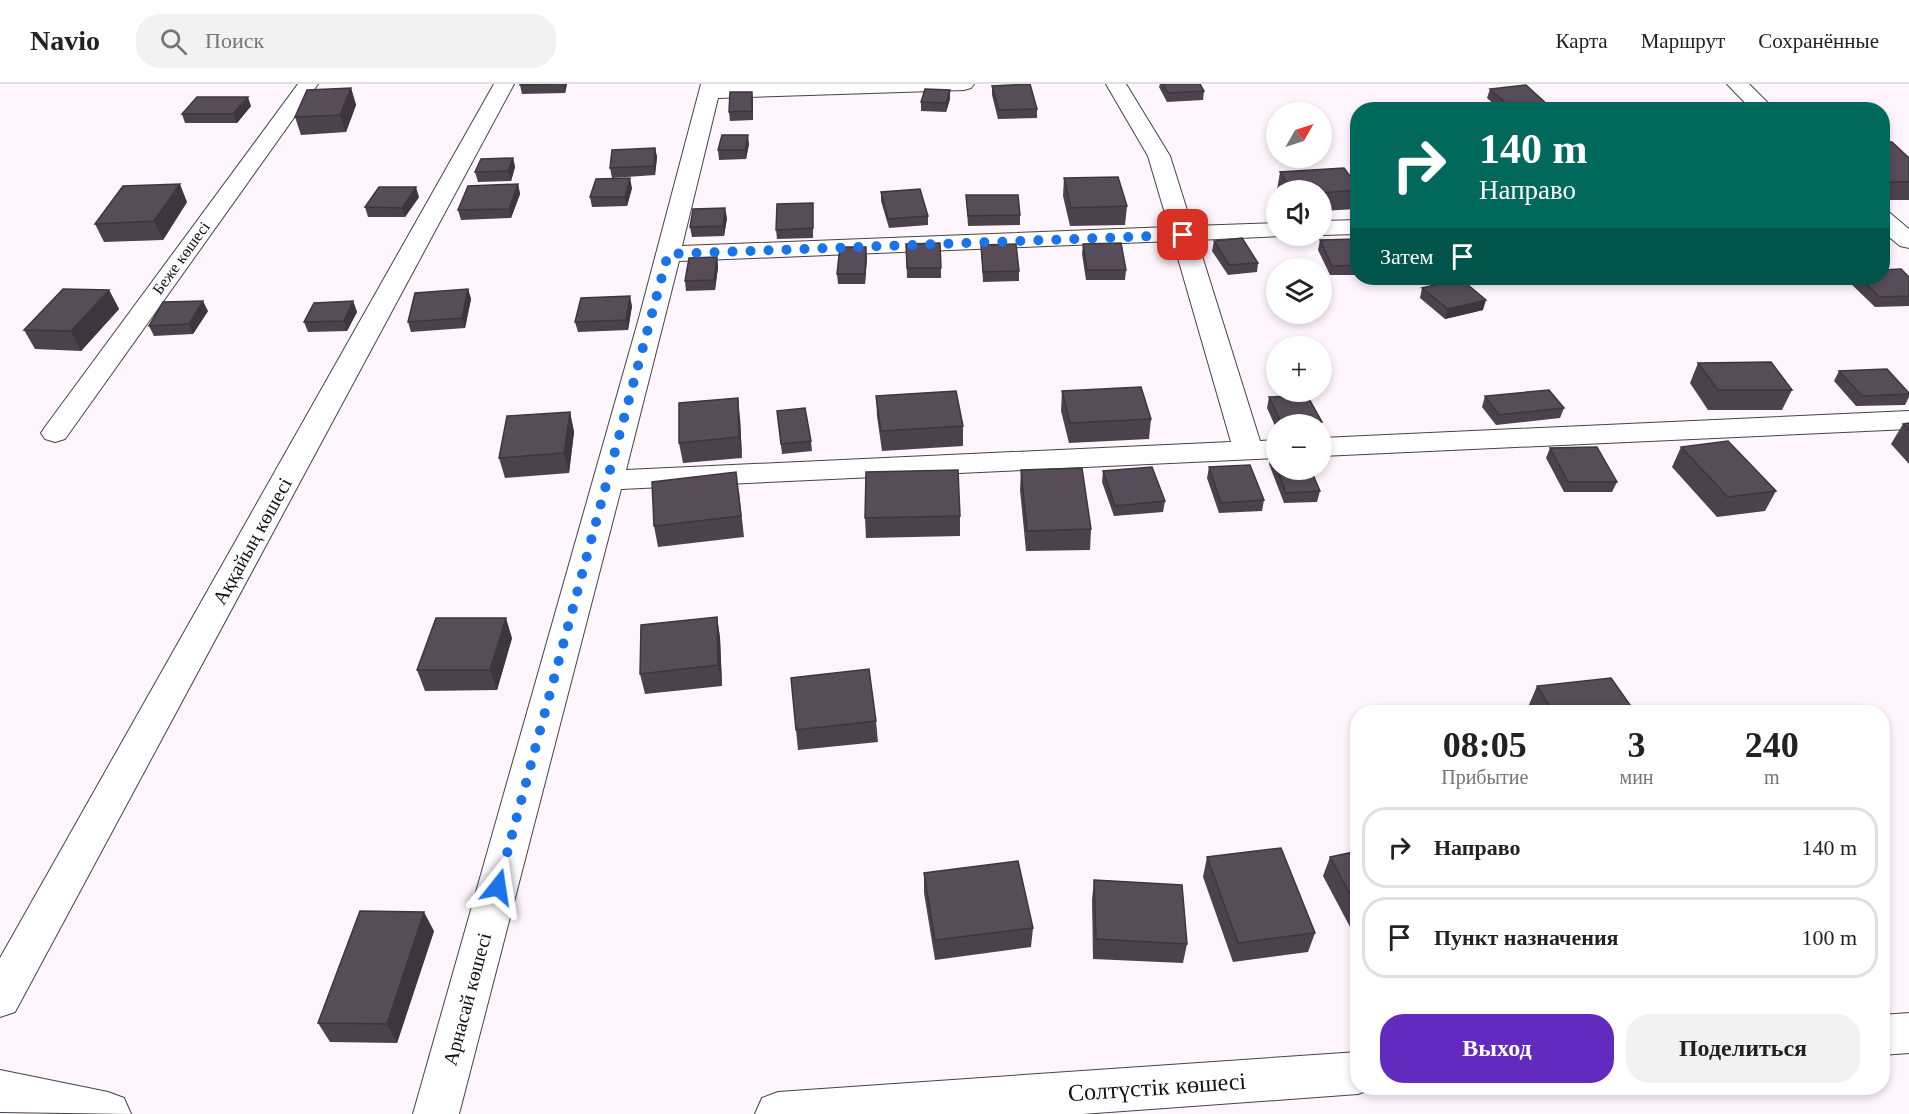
<!DOCTYPE html>
<html lang="ru">
<head>
<meta charset="utf-8">
<style>
  :root { --surface:#fff; --page:#f2f2f2; --text:#222; --muted:#767676; --line:#e0e0e0; --accent:#632abf }
  body { margin:0; font-family:Georgia,serif; background:var(--page); color:var(--text); height:100vh; display:flex; flex-direction:column; font-size:22px; white-space:nowrap }
  * { box-sizing:border-box; margin:0 }
  p { font-size:20px; color:var(--muted) }
  .icon { flex:none; width:33px; height:33px; fill:none; stroke:currentColor; stroke-width:2; stroke-linecap:round; stroke-linejoin:round }
  .map { position:relative; flex:1; overflow:hidden }
  .drawer { position:absolute; left:1350px; top:621px; width:540px; height:390px; display:flex; flex-direction:column; background:var(--surface); border-radius:24px; box-shadow:0 3px 9px #0003 }
  .drawer>* { flex:none }
  .guide { position:absolute; left:1350px; top:18px; width:540px; height:183px; border-radius:24px; box-shadow:0 3px 9px #0003; background:#00695c; color:#fff; overflow:hidden }
  .needle { width:39px; rotate:51deg }
  .tools { position:absolute; left:1266px; top:18px; display:grid; gap:12px }
  .tools a { display:grid; place-items:center; width:66px; height:66px; border-radius:50%; background:var(--surface); box-shadow:0 3px 9px #0003; font-size:30px }
  .pin { position:absolute; display:grid; place-items:center; width:51px; height:51px; color:#fff; margin:-26px; border-radius:12px; box-shadow:0 3px 9px #0006 }
  .me { position:absolute; width:66px; margin:-33px; rotate:15deg; stroke-linejoin:round; filter:drop-shadow(0 0 4px #0008) }
  .turn { display:flex; align-items:center; gap:21px; height:126px; padding:0 30px; font-size:27px }
  .turn .icon { width:78px; height:78px; stroke-width:2.5 }
  .turn b { display:block; font-size:42px; line-height:51px }
  .then { display:flex; align-items:center; height:57px; padding:0 30px; background:#0003; gap:12px; font-size:22px }
  .eta { display:flex; justify-content:space-evenly; align-items:center; height:102px; text-align:center }
  .eta b { font-size:36px; font-weight:600; line-height:42px }
  .primary-button { display:flex; gap:12px; margin-top:auto; padding:12px 30px }
  .primary-button a { flex:1; height:69px; border-radius:24px; background:var(--accent); color:#fff; font-size:24px; font-weight:600; line-height:69px; text-align:center }
  .primary-button a+a { background:var(--page); color:var(--text) }
  ul { padding:0; list-style:none }
  li { display:flex; align-items:center; gap:18px; height:81px; margin:0 12px 9px; padding:0 18px; border:3px solid var(--line); border-radius:24px }
  li div { flex:1 }
  li b { display:block; font-size:22px }
  li em { font-style:normal }
  header { display:flex; align-items:center; gap:36px; box-sizing:border-box; height:84px; padding:0 30px; background:var(--surface); border-bottom:2px solid var(--line) }
  header strong { font-size:28px }
  nav { display:flex; gap:33px; margin-inline-start:auto; font-size:21px }
  .search { width:420px; height:54px; background:var(--page); display:flex; align-items:center; gap:15px; box-sizing:border-box; padding:0 21px; border-radius:24px; color:var(--muted); font-size:22px }
  .map>svg:first-child { display:block }
</style>
</head>
<body>
<header>
<strong>Navio</strong>
<div class="search"><svg class="icon" aria-label="search" viewBox="0 0 24 24"><circle cx="10" cy="10" r="6"/><path d="M15 15l6 6"/></svg>Поиск</div>
<nav><a>Карта</a><a>Маршрут</a><a>Сохранённые</a></nav>
</header>
<div class="map">
<svg width="1909" height="1030" viewBox="0 0 1909 1030">
  <rect width="100%" height="100%" fill="#fff5fc"/>
  <g fill="none" stroke-linecap="round" stroke-linejoin="round">
    <defs>
      <g id="minor">
        <path d="M298,0H318L65,355L55,358L45,355L41,349L45,343Z"/>
        <path d="M494,0H514L15,928L0,933V874Z"/>
        <path d="M701,0H974L971,4L964,6L718,14L682,162L1169,143L1148,72L1106,0H1126L1170,72L1192,142L1276,139V152H1283L1197,156L1260,357L1276,356V374L621,405L459,1030H413L639,234ZM1173,157L1231,358L626,386L679,177Z"/>
        <path d="M1727,0H1749L1775,26H1752Z"/>
        <path d="M1882,127L1890,129L1909,145V164L1900,162L1882,147Z"/>
        <path d="M1358,136V150L1322,151V137Z"/>
        <path d="M1909,327V345L1322,372V354Z"/>
        <path d="M1909,929V969L1882,971V931Z"/>
        <path d="M1358,968V1004H1374L1358,1010L1082,1030H755L762,1014L778,1008Z"/>
        <path d="M0,986L108,1008L124,1014L131,1030L0,1028Z"/>
      </g>
    </defs>
    <!-- minor casing -->
    <use href="#minor" stroke="#444" stroke-width="2"/>
    <!-- minor -->
    <use href="#minor" fill="#fff" fill-rule="evenodd"/>
  </g>
  <!-- wall -->
  <g fill="#4b424d">
    <path d="M567,0L565,9L522,10L520,1Z"/>
    <path d="M1160,0H1200L1204,7L1203,16L1167,18L1159,3Z"/>
    <path d="M992,2L1037,25V34L998,35L992,11Z"/>
    <path d="M351,4L356,21L346,48L301,51L295,33Z"/>
    <path d="M1490,5L1550,23V26H1500L1487,14Z"/>
    <path d="M950,15L946,28L921,27V18Z"/>
    <path d="M753,17V36L730,37L729,28Z"/>
    <path d="M251,22L237,39H185L182,30Z"/>
    <path d="M1882,58L1909,74V116H1882Z"/>
    <path d="M749,60L746,75L719,76L718,66Z"/>
    <path d="M655,64L657,73L655,91L612,94L610,84Z"/>
    <path d="M513,74L515,83L511,97L478,98L475,88Z"/>
    <path d="M1280,88L1358,103V118L1356,125L1322,127V106H1277Z"/>
    <path d="M1064,94L1127,122L1125,141L1070,142L1063,112Z"/>
    <path d="M518,100L520,110L511,134L461,136L458,126Z"/>
    <path d="M632,104L627,122L592,123L590,113Z"/>
    <path d="M881,108L928,132V141L889,144L881,117Z"/>
    <path d="M966,111L1020,131V141L968,142Z"/>
    <path d="M419,113L405,133H368L365,123Z"/>
    <path d="M187,118L163,156L104,158L95,140Z"/>
    <path d="M813,129V154L777,155L776,146Z"/>
    <path d="M727,134L724,152L692,153L690,143Z"/>
    <path d="M1358,155V191H1330L1318,166L1320,156Z"/>
    <path d="M1214,157L1258,179L1257,188L1228,191L1212,167Z"/>
    <path d="M906,160L941,184V194H907Z"/>
    <path d="M1083,160L1126,186L1125,196H1086L1082,170Z"/>
    <path d="M981,161L1019,187V197L983,198Z"/>
    <path d="M717,173L718,183L715,206L686,207L685,197Z"/>
    <path d="M867,173L865,200H838L837,190Z"/>
    <path d="M1909,193V222L1875,223L1848,197L1850,194Z"/>
    <path d="M1472,194H1508L1476,198Z"/>
    <path d="M1422,204L1483,226L1445,235L1420,214Z"/>
    <path d="M468,205L471,215L465,244L411,248L408,238Z"/>
    <path d="M109,206L119,225L81,267L35,265L24,246Z"/>
    <path d="M353,217L357,228L347,247L308,248L304,238Z"/>
    <path d="M632,222L628,246L578,248L575,238Z"/>
    <path d="M208,227L193,250L154,252L149,242Z"/>
    <path d="M1698,279L1792,306L1782,326H1708L1690,299Z"/>
    <path d="M1839,287L1909,309V313L1905,321L1856,322L1834,297Z"/>
    <path d="M1062,307L1151,335L1149,355L1069,359L1061,327Z"/>
    <path d="M876,312L963,342V362L882,367L877,332Z"/>
    <path d="M1485,312L1564,324L1560,334L1496,341L1482,323Z"/>
    <path d="M1269,313L1322,338L1321,340H1276V344L1267,324Z"/>
    <path d="M777,327L811,357L812,367L782,370Z"/>
    <path d="M570,328L574,348L569,389L505,394L499,374Z"/>
    <path d="M740,334L742,374L683,379L679,359Z"/>
    <path d="M1909,339V380L1891,360L1903,340Z"/>
    <path d="M1681,363L1776,407L1765,427L1717,433L1672,383Z"/>
    <path d="M1550,364L1617,398L1612,408H1564L1546,374Z"/>
    <path d="M1272,369H1276V386H1311L1320,407L1317,418L1284,419L1269,380Z"/>
    <path d="M1209,383L1264,416L1262,427L1219,429L1207,394Z"/>
    <path d="M1021,386L1091,445L1090,466L1026,467L1020,406Z"/>
    <path d="M1103,387L1165,417L1163,428L1114,432L1102,398Z"/>
    <path d="M739,408L744,453L658,463L654,442Z"/>
    <path d="M960,432V452L866,454L865,434Z"/>
    <path d="M717,533L720,554L722,602L645,610L640,590Z"/>
    <path d="M512,554L497,606L425,607L417,586Z"/>
    <path d="M1537,602L1635,628H1531L1528,623Z"/>
    <path d="M876,637L878,658L798,666L796,646Z"/>
    <path d="M1358,767V858L1323,792L1330,773Z"/>
    <path d="M1207,773L1315,849L1308,868L1233,878L1203,793Z"/>
    <path d="M924,789L1033,844L1031,863L935,876L924,809Z"/>
    <path d="M1094,796L1187,860L1183,879L1093,875L1092,816Z"/>
    <path d="M434,847L397,959L330,958L318,939Z"/>
  </g>
  <!-- shaded-wall -->
  <g fill="#3d363e">
    <path d="M563,0H567L565,9Z"/>
    <path d="M351,4L356,21L346,48L340,31Z"/>
    <path d="M950,6V15L946,28V19Z"/>
    <path d="M752,8L753,17V36L752,27Z"/>
    <path d="M248,13L251,22L237,39L233,30Z"/>
    <path d="M748,51L749,60L746,75L745,66Z"/>
    <path d="M655,64L657,73L655,91L654,82Z"/>
    <path d="M513,74L515,83L511,97L508,87Z"/>
    <path d="M630,94L632,104L627,122L625,113Z"/>
    <path d="M180,100L187,118L163,156L154,137Z"/>
    <path d="M518,100L520,110L511,134L509,125Z"/>
    <path d="M416,103L419,113L405,133L402,124Z"/>
    <path d="M725,124L727,134L724,152L723,142Z"/>
    <path d="M866,163L867,173L865,200V190Z"/>
    <path d="M717,173L718,183L715,206L714,196Z"/>
    <path d="M1477,194H1508L1476,198Z"/>
    <path d="M468,205L471,215L465,244L462,234Z"/>
    <path d="M109,206L119,225L81,267L71,247Z"/>
    <path d="M630,212L632,222L628,246L626,236Z"/>
    <path d="M1486,216L1483,226L1445,235L1448,225Z"/>
    <path d="M203,217L208,227L193,250L189,240Z"/>
    <path d="M353,217L357,228L347,247L344,237Z"/>
    <path d="M738,314L740,334L742,374L739,353Z"/>
    <path d="M570,328L574,348L569,389L564,369Z"/>
    <path d="M717,533L720,554L722,602L718,581Z"/>
    <path d="M506,534L512,554L497,606L490,586Z"/>
    <path d="M424,828L434,847L397,959L387,940Z"/>
  </g>
  <!-- building -->
  <g fill="#574d59" stroke="#3d363e" stroke-width="1.5">
    <path d="M520,0H563L520,1Z"/>
    <path d="M1030,0L1037,25L999,26L992,2Z"/>
    <path d="M1163,0H1200L1204,7L1168,9Z"/>
    <path d="M1526,1L1550,23L1513,26L1490,5Z"/>
    <path d="M351,4L340,31L295,33L307,6Z"/>
    <path d="M925,5L950,6L946,19L921,18Z"/>
    <path d="M730,8H752V27L729,28Z"/>
    <path d="M197,13H248L233,30H182Z"/>
    <path d="M722,51H748L745,66H718Z"/>
    <path d="M1882,58H1892L1909,74V98H1884L1882,96Z"/>
    <path d="M655,64L654,82L610,84L612,66Z"/>
    <path d="M513,74L508,87L475,88L481,75Z"/>
    <path d="M1344,84L1358,103V106L1322,109V106H1292L1280,88Z"/>
    <path d="M1118,93L1127,122L1071,124L1064,94Z"/>
    <path d="M630,94L625,113H590L596,95Z"/>
    <path d="M180,100L154,137L95,140L123,102Z"/>
    <path d="M518,100L509,125L458,126L468,102Z"/>
    <path d="M379,103H416L402,124L365,123Z"/>
    <path d="M920,105L928,132L888,135L881,108Z"/>
    <path d="M966,111H1018L1020,131L968,132Z"/>
    <path d="M813,119V144L776,146L777,120Z"/>
    <path d="M725,124L723,142L690,143L693,125Z"/>
    <path d="M1242,154L1258,179L1229,181L1214,157Z"/>
    <path d="M1358,155V181L1332,182L1320,156Z"/>
    <path d="M940,159L941,184H907L906,160Z"/>
    <path d="M1121,159L1126,186H1087L1083,160Z"/>
    <path d="M1016,160L1019,187L983,188L981,161Z"/>
    <path d="M840,163H866L865,190H837Z"/>
    <path d="M717,173L714,196L685,197L689,174Z"/>
    <path d="M1901,185L1909,193V212L1880,213L1860,194H1882V186Z"/>
    <path d="M1461,195L1486,216L1448,225L1422,204Z"/>
    <path d="M63,205L109,206L71,247L24,246Z"/>
    <path d="M468,205L462,234L408,238L415,209Z"/>
    <path d="M630,212L626,236L575,238L581,214Z"/>
    <path d="M203,217L189,240L149,242L163,218Z"/>
    <path d="M353,217L344,237L304,238L314,219Z"/>
    <path d="M1771,278L1792,306H1718L1698,279Z"/>
    <path d="M1887,285L1909,309V310L1862,312L1839,287Z"/>
    <path d="M1141,303L1151,335L1070,339L1062,307Z"/>
    <path d="M1549,306L1564,324L1499,331L1485,312Z"/>
    <path d="M956,307L963,342L881,347L876,312Z"/>
    <path d="M1307,311L1322,338L1282,340L1269,313Z"/>
    <path d="M738,314L739,353L679,359V319Z"/>
    <path d="M805,324L811,357L781,360L777,327Z"/>
    <path d="M570,328L564,369L499,374L507,332Z"/>
    <path d="M1909,339V346L1903,340Z"/>
    <path d="M1728,357L1776,407L1728,413L1681,363Z"/>
    <path d="M1597,363L1617,398H1568L1550,364Z"/>
    <path d="M1272,369H1276V383Z"/>
    <path d="M1250,381L1264,416L1221,419L1209,383Z"/>
    <path d="M1152,383L1165,417L1115,422L1103,387Z"/>
    <path d="M1082,384L1091,445L1027,447L1021,386Z"/>
    <path d="M958,386L960,432L865,434L866,388Z"/>
    <path d="M1278,386H1311L1320,407L1286,409Z"/>
    <path d="M736,388L741,432L654,442L652,398Z"/>
    <path d="M717,533L718,581L640,590L641,541Z"/>
    <path d="M436,534H506L490,586H417Z"/>
    <path d="M869,585L876,637L796,646L791,594Z"/>
    <path d="M1611,594L1635,628H1553L1537,602Z"/>
    <path d="M1281,764L1315,849L1238,859L1207,773Z"/>
    <path d="M1358,767V825L1330,773Z"/>
    <path d="M1018,777L1033,844L935,856L924,789Z"/>
    <path d="M1094,796L1182,801L1187,860L1096,855Z"/>
    <path d="M360,827L424,828L387,940L318,939Z"/>
  </g>
  <g fill="none" stroke-linecap="round" stroke-linejoin="round">
    <!-- route -->
    <path stroke="#1a73e8" stroke-width="10" stroke-dasharray="0 18" d="M498,803L668,170L1183,151"/>
  </g>
  <g text-anchor="middle" dominant-baseline="central" stroke-width="6" stroke-linejoin="round" paint-order="stroke">
    <!-- far-street labels -->
    <g font-size="16" fill="#111" stroke="#fff">
      <text transform="translate(181 174) rotate(-54)">Беже көшесі</text>
    </g>
    <!-- street labels -->
    <g font-size="20" fill="#111" stroke="#fff">
      <text transform="translate(252 457) rotate(-61)">Аққайың көшесі</text>
      <text transform="translate(467 915) rotate(-75)">Арнасай көшесі</text>
    </g>
    <!-- near-street labels -->
    <g font-size="24" fill="#111" stroke="#fff">
      <text transform="translate(1157 1003) rotate(-4)">Солтүстік көшесі</text>
    </g>
  </g>
</svg>
<div class="tools">
<a><svg class="needle" viewBox="-14 -14 28 28"><path d="M0-13l5 13h-10z" fill="#e53935"/><path d="M0 13l5-13h-10z" fill="#767676"/></svg></a>
<a><svg class="icon" aria-label="sound" viewBox="0 0 24 24"><path d="M4 9h4l5-4v14l-5-4H4zM17 9q2 3 0 6"/></svg></a>
<a><svg class="icon" aria-label="layers" viewBox="0 0 24 24"><path d="M12 4l9 5-9 5-9-5zM3 14l9 5 9-5"/></svg></a>
<a>+</a>
<a>−</a>
</div>
<div class="pin" style="left:1183px;top:151px;background:#d93025"><svg class="icon" aria-label="arrive" viewBox="0 0 24 24"><path d="M6 21V4h12l-3 4 3 4H6"/></svg></div>
<svg class="me" style="left:498px;top:803px" viewBox="-20 -20 40 40"><path d="M0-17L14 15 0 8-14 15z" fill="#1a73e8" stroke="#fff" stroke-width="4"/></svg>
<div class="guide">
<div class="turn"><svg class="icon" aria-label="right" viewBox="0 0 24 24"><path d="M7 20v-9h11M14 6l5 5-5 5"/></svg><div><b>140 m</b>Направо</div></div>
<div class="then">Затем<svg class="icon" aria-label="arrive" viewBox="0 0 24 24"><path d="M6 21V4h12l-3 4 3 4H6"/></svg></div>
</div>
<section class="drawer">
<div class="eta">
<div><b>08:05</b><p>Прибытие</p></div>
<div><b>3</b><p>мин</p></div>
<div><b>240</b><p>m</p></div>
</div>
<ul>
<li><svg class="icon" aria-label="right" viewBox="0 0 24 24"><path d="M7 20v-9h11M14 6l5 5-5 5"/></svg><div><b>Направо</b></div><em>140 m</em></li>
<li><svg class="icon" aria-label="arrive" viewBox="0 0 24 24"><path d="M6 21V4h12l-3 4 3 4H6"/></svg><div><b>Пункт назначения</b></div><em>100 m</em></li>
</ul>
<div class="primary-button"><a>Выход</a><a>Поделиться</a></div>
</section>
</div>
</body>
</html>
